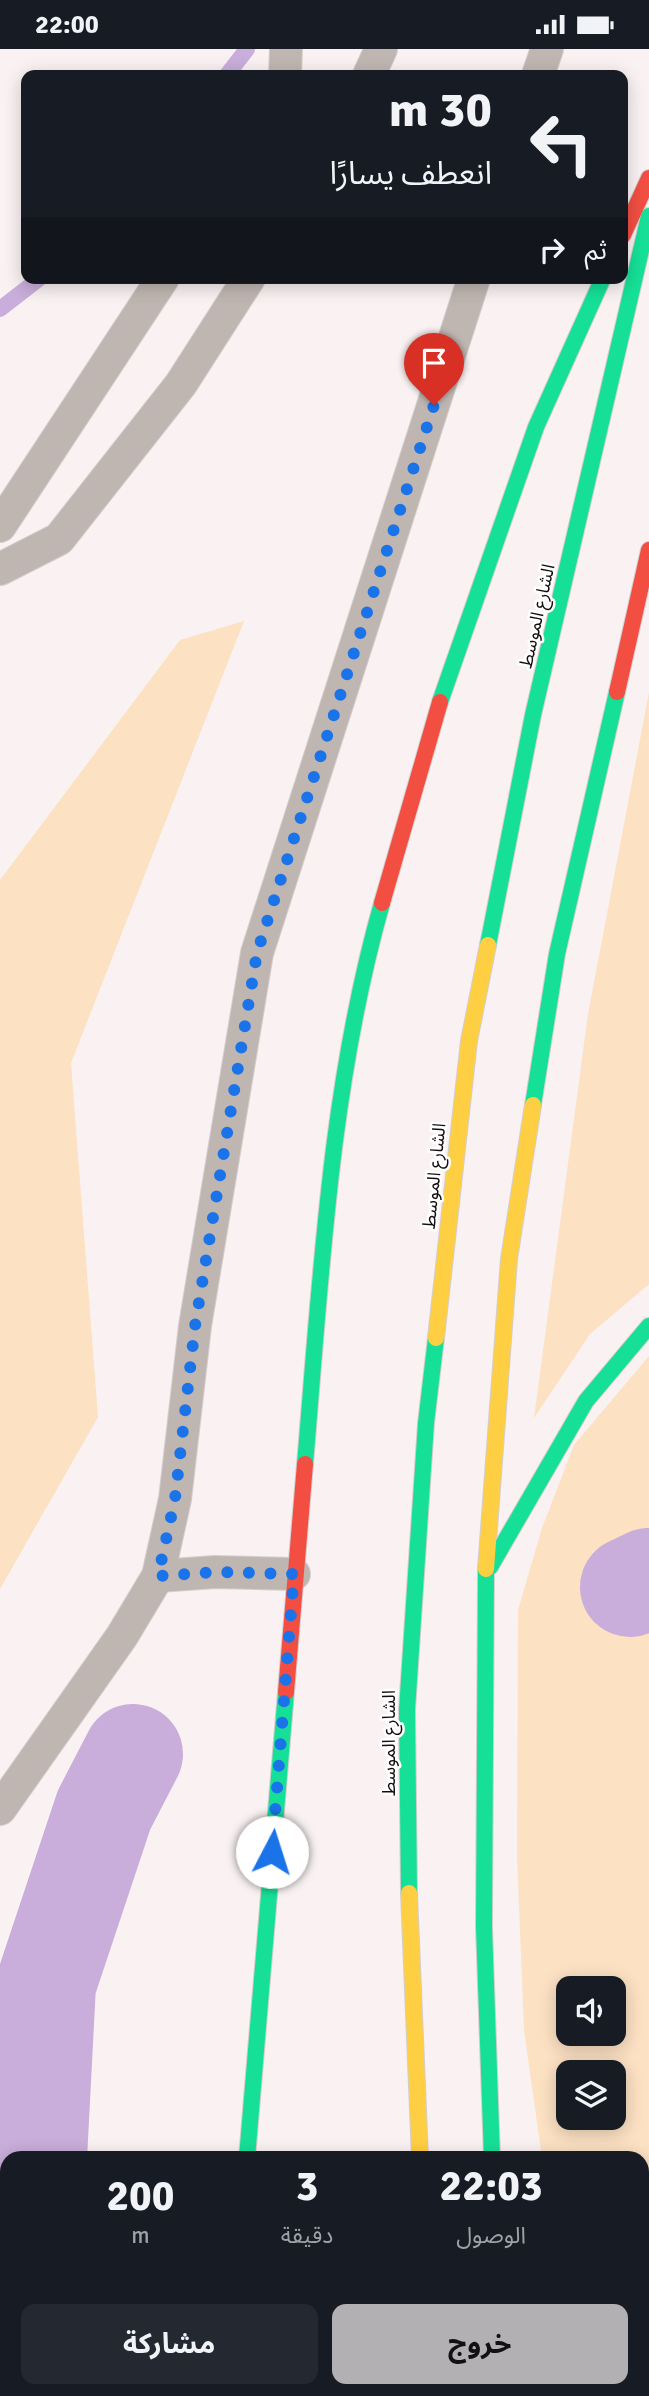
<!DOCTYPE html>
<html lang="ar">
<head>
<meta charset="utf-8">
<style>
  :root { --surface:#171b24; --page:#242831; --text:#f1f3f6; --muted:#9ea1a6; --accent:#b2b0b2 }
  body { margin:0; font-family:Signika,"Noto Sans Arabic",sans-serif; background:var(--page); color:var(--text); direction:rtl; height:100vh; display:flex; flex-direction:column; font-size:26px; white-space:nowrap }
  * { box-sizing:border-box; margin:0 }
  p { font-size:23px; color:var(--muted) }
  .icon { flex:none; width:38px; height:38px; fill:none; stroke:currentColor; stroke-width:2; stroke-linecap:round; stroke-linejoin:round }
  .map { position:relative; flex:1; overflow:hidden; direction:ltr }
  .panel { position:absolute; left:0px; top:2102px; width:649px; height:247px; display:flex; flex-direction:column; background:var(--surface); border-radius:21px 21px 0 0; box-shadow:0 4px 18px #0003; direction:rtl }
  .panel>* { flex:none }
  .hud { position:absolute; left:21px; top:21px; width:607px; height:214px; border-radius:14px; box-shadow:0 4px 18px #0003; direction:rtl; background:#171b24; color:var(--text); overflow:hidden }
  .buttons { position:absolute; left:556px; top:1927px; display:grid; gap:14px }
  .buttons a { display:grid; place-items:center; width:70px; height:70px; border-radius:14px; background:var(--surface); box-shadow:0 4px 18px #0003; font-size:35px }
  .pin { position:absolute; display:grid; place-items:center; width:60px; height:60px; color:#fff; margin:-72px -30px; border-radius:50% 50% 50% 0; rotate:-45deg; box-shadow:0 0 7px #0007 }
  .pin .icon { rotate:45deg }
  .me { position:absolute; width:77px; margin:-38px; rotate:5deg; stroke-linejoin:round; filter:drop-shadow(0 0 5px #0008) }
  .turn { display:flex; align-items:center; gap:24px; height:147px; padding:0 21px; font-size:32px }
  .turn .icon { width:91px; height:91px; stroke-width:2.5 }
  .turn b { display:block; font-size:49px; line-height:60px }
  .then { display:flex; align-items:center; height:66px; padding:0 21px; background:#0003; gap:14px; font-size:26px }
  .eta { display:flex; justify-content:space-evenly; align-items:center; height:119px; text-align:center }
  .eta b { font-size:42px; font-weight:700; line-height:49px }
  .button { display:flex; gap:14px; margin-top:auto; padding:14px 21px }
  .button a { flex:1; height:80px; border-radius:14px; background:var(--accent); color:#111; font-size:28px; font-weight:700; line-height:80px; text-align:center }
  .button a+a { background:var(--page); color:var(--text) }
  .status { display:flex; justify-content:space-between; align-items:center; height:49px; padding:0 35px; background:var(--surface); direction:ltr }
  .status svg { height:19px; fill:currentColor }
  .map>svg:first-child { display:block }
</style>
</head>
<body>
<div class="status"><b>22:00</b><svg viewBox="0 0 49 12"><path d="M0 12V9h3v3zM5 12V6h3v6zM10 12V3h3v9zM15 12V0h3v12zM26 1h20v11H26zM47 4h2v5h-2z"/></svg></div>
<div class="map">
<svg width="649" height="2347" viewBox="0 0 649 2347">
  <rect width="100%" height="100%" fill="#faf2f2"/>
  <!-- green -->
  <g fill="#fce1c3" fill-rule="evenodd">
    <path d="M244,572L71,1014L98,1368L0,1540V831L180,591Z"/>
    <path d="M649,643V1235L590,1285L534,1369L588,965Z"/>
    <path d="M649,1307V2347H578L577,2342H642V2109H542L524,1981L517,1807L518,1561L542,1479L574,1396ZM569,1939H614V1984H569ZM569,2023H614V2068H569Z"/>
  </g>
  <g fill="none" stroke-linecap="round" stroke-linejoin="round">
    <!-- stream -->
    <g stroke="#c9adda" stroke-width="16">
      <path d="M227,26L247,0"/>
      <path d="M0,260L40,229"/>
    </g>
    <!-- river -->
    <g stroke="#c9adda" stroke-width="100">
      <path d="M630,1538L649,1529"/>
      <path d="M37,2109L46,1935L104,1761L133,1705"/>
      <path d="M7,2347L9,2342"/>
    </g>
    <defs>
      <g id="lane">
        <path d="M285,26L286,0"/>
        <path d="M369,26L381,0"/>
        <path d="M538,26L547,0"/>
        <path d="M0,477L163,229"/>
        <path d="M0,520L59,490L181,335L249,229"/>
        <path d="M158,1527L215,1523L294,1525"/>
        <path d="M0,1760L122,1587L158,1527L175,1450L195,1277L257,904L474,229"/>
      </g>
      <g id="fast">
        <path d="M440,653L536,378L603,229"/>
        <path d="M488,896L533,666L649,167"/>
        <path d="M533,1056L557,905L617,643"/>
        <path d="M305,1415C321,1227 330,1037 382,854"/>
        <path d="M490,1518L586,1352L649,1277"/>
        <path d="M486,1520L484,1878L492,2109"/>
        <path d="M409,1844L407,1661L426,1374L436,1289"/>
        <path d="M247,2109L286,1643"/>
        <path d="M512,2342L513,2347"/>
        <path d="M222,2347L223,2342"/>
      </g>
      <g id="slow">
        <path d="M436,1289L469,992L488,896"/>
        <path d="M486,1520L509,1210L533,1056"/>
        <path d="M409,1844L420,2109"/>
        <path d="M440,2342L441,2347"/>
      </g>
      <g id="jam">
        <path d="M623,186L649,129"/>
        <path d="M617,643L649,501"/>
        <path d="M382,854L440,653"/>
        <path d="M286,1643L305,1415"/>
      </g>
    </defs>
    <!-- lane casing -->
    <use href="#lane" stroke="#d4cece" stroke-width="34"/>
    <!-- fast casing -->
    <use href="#fast" stroke="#d4cece" stroke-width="18"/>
    <!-- slow casing -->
    <use href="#slow" stroke="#d4cece" stroke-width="18"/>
    <!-- jam casing -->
    <use href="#jam" stroke="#d4cece" stroke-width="18"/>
    <!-- lane -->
    <use href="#lane" stroke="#c0b6b1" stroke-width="32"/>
    <!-- fast -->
    <use href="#fast" stroke="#16e098" stroke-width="16"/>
    <!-- slow -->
    <use href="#slow" stroke="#ffcf43" stroke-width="16"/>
    <!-- jam -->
    <use href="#jam" stroke="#f24e42" stroke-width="16"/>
  </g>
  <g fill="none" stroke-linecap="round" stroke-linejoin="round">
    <!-- route -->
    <path stroke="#1a73e8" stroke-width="12" stroke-dasharray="0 21.6" d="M272,1803L294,1525L215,1523L158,1527L175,1450L195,1277L257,904L434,356"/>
  </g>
  <g text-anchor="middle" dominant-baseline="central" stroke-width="5" stroke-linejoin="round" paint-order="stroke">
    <!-- street labels -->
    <g font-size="18" fill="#140d0e" stroke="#fff">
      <text transform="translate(537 567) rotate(-77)">الشارع الموسط</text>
      <text transform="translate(434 1127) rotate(-84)">الشارع الموسط</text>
      <text transform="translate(389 1694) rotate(-90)">الشارع الموسط</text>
    </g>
  </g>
</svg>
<div class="buttons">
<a><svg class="icon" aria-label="sound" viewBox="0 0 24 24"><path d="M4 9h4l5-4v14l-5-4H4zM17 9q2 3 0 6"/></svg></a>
<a><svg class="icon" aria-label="layers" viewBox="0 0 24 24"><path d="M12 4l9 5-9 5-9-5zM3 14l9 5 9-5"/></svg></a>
</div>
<div class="pin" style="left:434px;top:356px;background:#d93025"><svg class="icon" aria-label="arrive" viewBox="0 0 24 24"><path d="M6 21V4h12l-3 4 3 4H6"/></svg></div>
<svg class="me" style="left:272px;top:1803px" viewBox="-20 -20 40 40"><circle r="19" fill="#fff"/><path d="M0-13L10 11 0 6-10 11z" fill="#1a73e8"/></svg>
<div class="hud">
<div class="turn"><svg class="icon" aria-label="left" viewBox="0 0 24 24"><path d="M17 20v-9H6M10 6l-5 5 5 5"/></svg><div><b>30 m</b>انعطف يسارًا</div></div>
<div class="then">ثم<svg class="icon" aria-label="right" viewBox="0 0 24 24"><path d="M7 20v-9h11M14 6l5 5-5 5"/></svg></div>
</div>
<section class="panel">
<div class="eta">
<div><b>22:03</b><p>الوصول</p></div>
<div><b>3</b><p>دقيقة</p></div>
<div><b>200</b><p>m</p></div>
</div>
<div class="button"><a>خروج</a><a>مشاركة</a></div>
</section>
</div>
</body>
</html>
